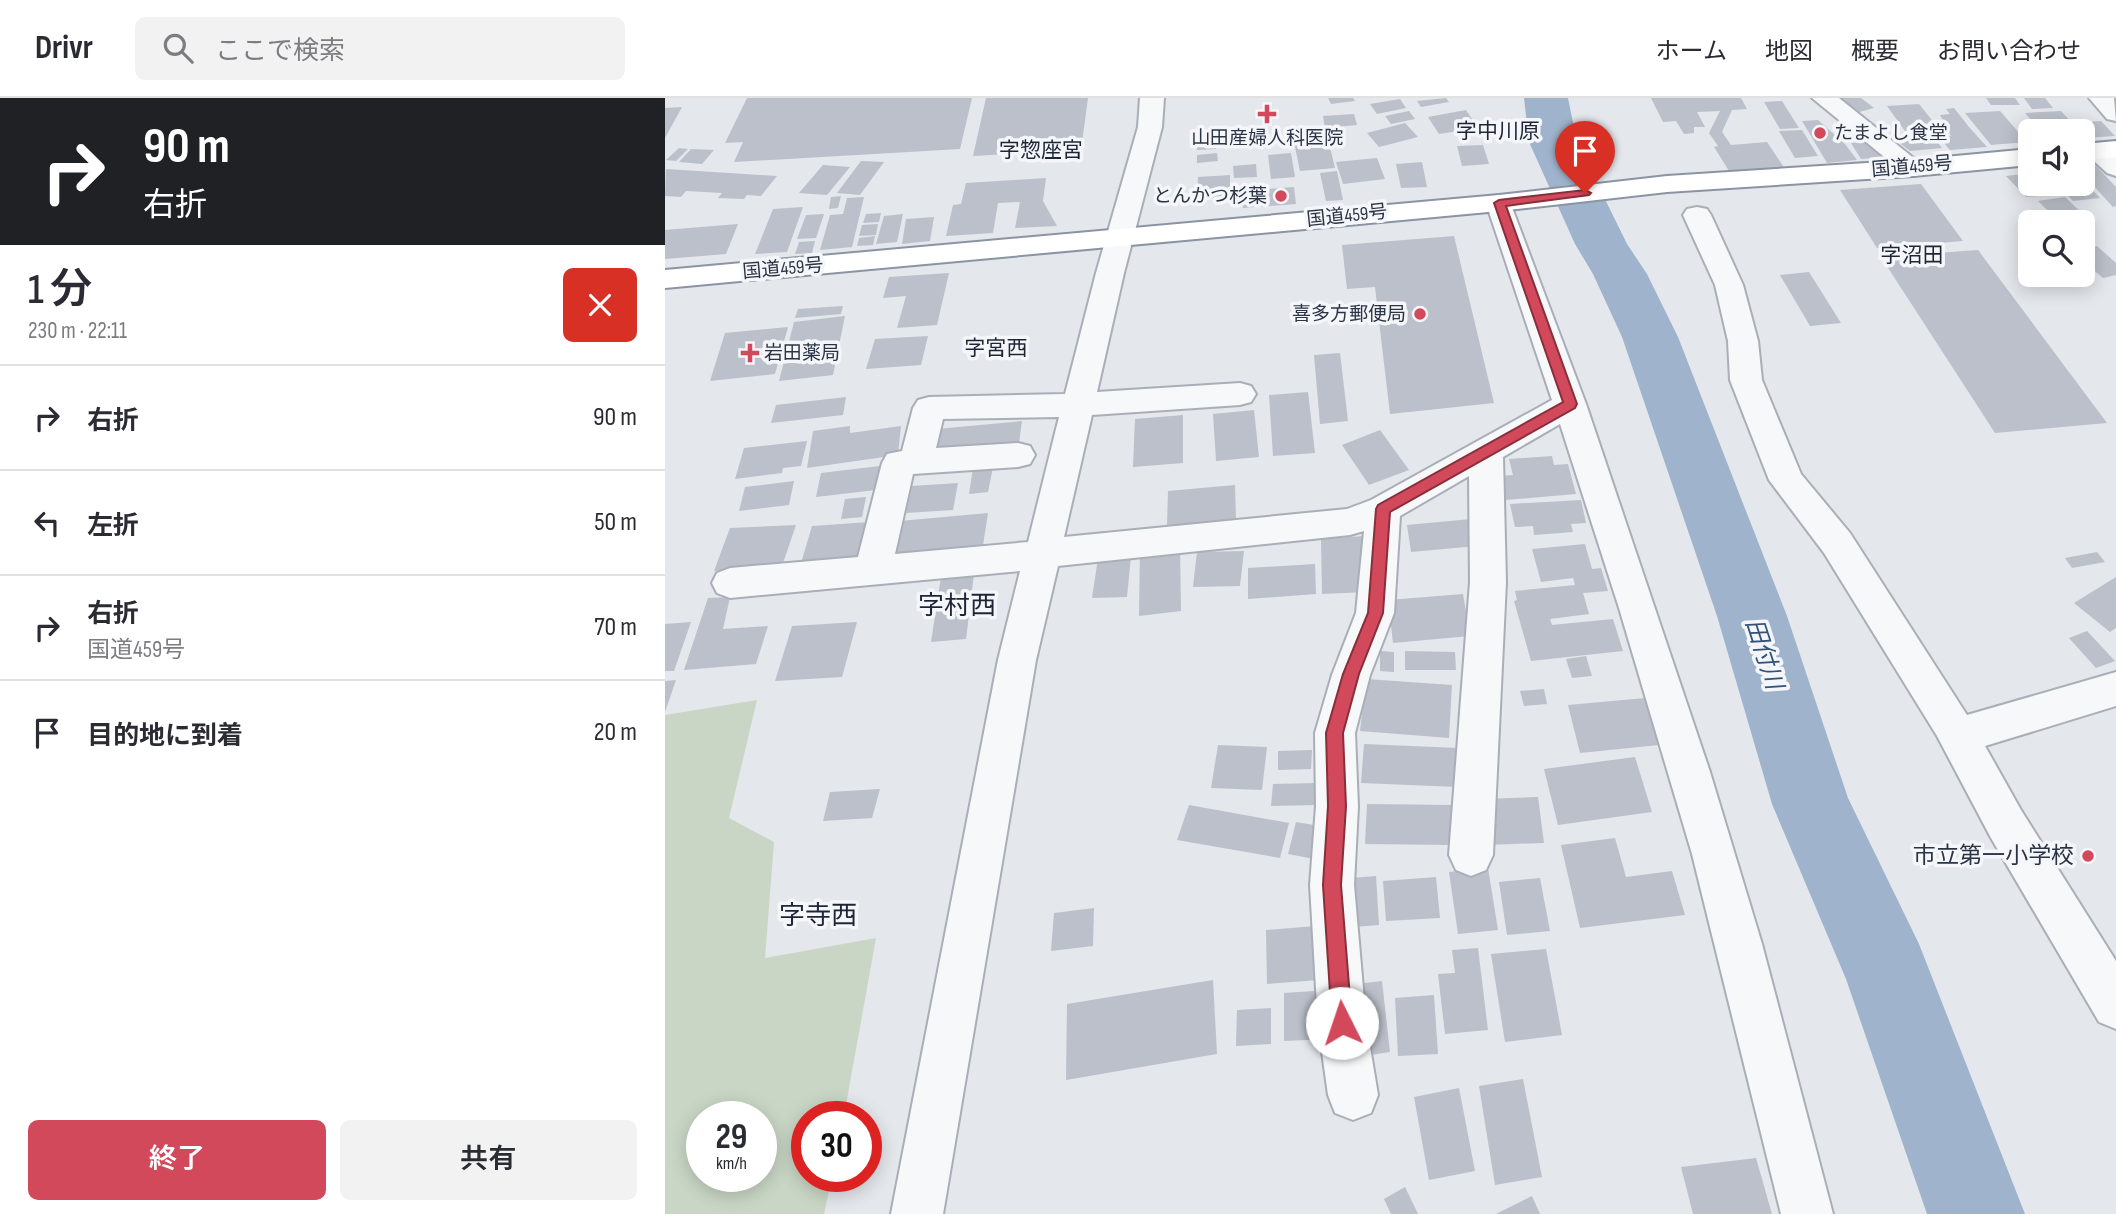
<!DOCTYPE html>
<html lang="ja">
<head>
<meta charset="utf-8">
<style>
  :root { --surface:#fff; --page:#f2f2f3; --text:#2b2b33; --muted:#7c7c81; --line:#e1e1e2; --accent:#d1495b }
  body { margin:0; font-family:"Sofia Sans Condensed","Noto Sans JP",sans-serif; background:var(--page); color:var(--text); height:100vh; display:flex; flex-direction:column; font-size:26px; white-space:nowrap }
  * { box-sizing:border-box; margin:0 }
  p { font-size:23px; color:var(--muted) }
  .icon { flex:none; width:38px; height:38px; fill:none; stroke:currentColor; stroke-width:2; stroke-linecap:round; stroke-linejoin:round }
  .map { position:relative; flex:1; overflow:hidden }
  .sheet { display:flex; flex-direction:column; background:var(--surface); width:665px }
  .sheet>* { flex:none }
  .top-card { background:#202124; color:#fff; overflow:hidden }
  .controls { position:absolute; left:1353px; top:21px; display:grid; gap:14px }
  .controls a { display:grid; place-items:center; width:77px; height:77px; border-radius:10px; background:var(--surface); box-shadow:0 4px 18px #0003; font-size:35px }
  .speed { position:absolute; left:21px; top:1003px; display:flex; gap:14px; font-size:35px; font-weight:700; text-align:center }
  .speed>* { display:grid; place-content:center; width:91px; height:91px; border-radius:50%; background:var(--surface); box-shadow:0 4px 18px #0003; line-height:1 }
  .speed small { font-size:18px; font-weight:400 }
  .speed .limit { border:10px solid #d22; background:#fff; color:#111 }
  .pin { position:absolute; display:grid; place-items:center; width:60px; height:60px; color:#fff; margin:-72px -30px; border-radius:50% 50% 50% 0; rotate:-45deg; box-shadow:0 0 7px #0007 }
  .pin .icon { rotate:45deg }
  .me { position:absolute; width:77px; margin:-38px; rotate:356deg; stroke-linejoin:round; filter:drop-shadow(0 0 5px #0008) }
  .turn { display:flex; align-items:center; gap:24px; height:147px; padding:0 28px; font-size:32px }
  .turn .icon { width:91px; height:91px; stroke-width:2.5 }
  .turn b { display:block; font-size:49px; line-height:60px }
  .round { display:grid; place-items:center; flex:none; width:74px; height:74px; border-radius:10px; background:var(--page) }
  .head { display:flex; align-items:center; justify-content:space-between; height:119px; padding:0 28px }
  h1 { font-size:42px; font-weight:600; line-height:52px }
  .action { display:flex; gap:14px; margin-top:auto; padding:14px 28px }
  .action a { flex:1; height:80px; border-radius:10px; background:var(--accent); color:#fff; font-size:28px; font-weight:600; line-height:80px; text-align:center }
  .action a+a { background:var(--page); color:var(--text) }
  ul { padding:0; list-style:none }
  li { display:flex; align-items:center; gap:21px; height:105px; padding:0 28px; border-top:2px solid var(--line) }
  li div { flex:1 }
  li b { display:block; font-size:26px }
  li em { font-style:normal }
  header { display:flex; align-items:center; gap:42px; box-sizing:border-box; height:98px; padding:0 35px; background:var(--surface); border-bottom:2px solid var(--line) }
  header strong { font-size:33px }
  nav { display:flex; gap:38px; margin-inline-start:auto; font-size:24px }
  .search { width:490px; height:63px; background:var(--page); display:flex; align-items:center; gap:18px; box-sizing:border-box; padding:0 24px; border-radius:10px; color:var(--muted); font-size:26px }
  main { display:flex; flex:1; min-height:0 }
  .map>svg:first-child { display:block }
</style>
</head>
<body>
<header>
<strong>Drivr</strong>
<div class="search"><svg class="icon" aria-label="search" viewBox="0 0 24 24"><circle cx="10" cy="10" r="6"/><path d="M15 15l6 6"/></svg>ここで検索</div>
<nav><a>ホーム</a><a>地図</a><a>概要</a><a>お問い合わせ</a></nav>
</header>
<main>
<section class="sheet">
<div class="top-card">
<div class="turn"><svg class="icon" aria-label="right" viewBox="0 0 24 24"><path d="M7 20v-9h11M14 6l5 5-5 5"/></svg><div><b>90 m</b>右折</div></div>
</div>
<div class="head"><div><h1>1 分</h1><p>230 m · 22:11</p></div><a class="round" style="background:#d93025;color:#fff"><svg class="icon" aria-label="close" viewBox="0 0 24 24"><path d="M6 6l12 12M18 6L6 18"/></svg></a></div>
<ul>
<li><svg class="icon" aria-label="right" viewBox="0 0 24 24"><path d="M7 20v-9h11M14 6l5 5-5 5"/></svg><div><b>右折</b></div><em>90 m</em></li>
<li><svg class="icon" aria-label="left" viewBox="0 0 24 24"><path d="M17 20v-9H6M10 6l-5 5 5 5"/></svg><div><b>左折</b></div><em>50 m</em></li>
<li><svg class="icon" aria-label="right" viewBox="0 0 24 24"><path d="M7 20v-9h11M14 6l5 5-5 5"/></svg><div><b>右折</b><p>国道459号</p></div><em>70 m</em></li>
<li><svg class="icon" aria-label="arrive" viewBox="0 0 24 24"><path d="M6 21V4h12l-3 4 3 4H6"/></svg><div><b>目的地に到着</b></div><em>20 m</em></li>
</ul>
<div class="action"><a>終了</a><a>共有</a></div>
</section>
<div class="map">
<svg width="1451" height="1116" viewBox="0 0 1451 1116">
  <rect width="100%" height="100%" fill="#e4e7ec"/>
  <!-- green -->
  <path fill="#c9d6c5" fill-rule="evenodd" d="M92,602L64,720L109,744L100,860L211,840L179,1018H142V1078H167L159,1116H0V617ZM37,1018H96V1078H37Z"/>
  <g fill="none" stroke-linecap="round" stroke-linejoin="round">
    <!-- river -->
    <path fill="#9fb4cc" fill-rule="evenodd" d="M859,0H903L912,44L962,146L982,176L1013,239L1122,518L1183,700L1254,846L1360,1116H1262L1181,881L1107,706L1052,518L957,239L928,176L910,146L864,44Z"/>
  </g>
  <!-- building -->
  <g fill="#bbc0ca">
    <path d="M82,0H307L295,51L69,64L78,44L60,45Z"/>
    <path d="M321,0H423L416,52L308,58Z"/>
    <path d="M663,0H688L690,3L666,6Z"/>
    <path d="M781,0L784,4L756,9L752,3Z"/>
    <path d="M986,0H1076L1082,11L1067,12L1057,34L1066,47L1102,44L1120,71L1066,76L1049,49L1053,48L1044,35L1055,13L1032,14L1040,29H1029V35L1019,36L1011,23L998,24Z"/>
    <path d="M1166,0H1196L1209,10L1187,16Z"/>
    <path d="M1321,0H1350L1355,7H1326Z"/>
    <path d="M1359,0H1380L1388,10L1367,11Z"/>
    <path d="M735,1L741,10L712,16L705,6Z"/>
    <path d="M1117,3L1134,30L1115,31L1099,4Z"/>
    <path d="M1254,6L1274,31L1240,33L1222,8Z"/>
    <path d="M17,9L0,40V10Z"/>
    <path d="M1289,10L1304,29L1322,49L1285,52L1274,39L1286,38L1275,17L1285,16L1281,11Z"/>
    <path d="M801,12L813,30L774,36L763,19Z"/>
    <path d="M744,13L750,21L726,26L720,18Z"/>
    <path d="M1335,13L1362,44L1326,47L1300,15Z"/>
    <path d="M1396,13L1407,25L1436,23L1450,38L1418,40V33H1376L1360,15Z"/>
    <path d="M689,16L692,27L660,30L658,18Z"/>
    <path d="M1153,22L1180,46L1192,62L1162,65L1137,23Z"/>
    <path d="M740,25L753,39L714,49L702,35Z"/>
    <path d="M1137,32L1153,58L1130,60L1114,33Z"/>
    <path d="M1267,37L1277,50L1245,53L1227,39Z"/>
    <path d="M550,38L551,51L532,52L531,40Z"/>
    <path d="M663,41L670,70L635,73L629,44Z"/>
    <path d="M1204,44L1223,59L1196,61L1186,45Z"/>
    <path d="M818,47L824,66L797,68L792,48Z"/>
    <path d="M14,50L23,51L11,63L1,62Z"/>
    <path d="M26,51L49,52L37,66L14,64Z"/>
    <path d="M552,55L553,63L532,65V57Z"/>
    <path d="M626,55L630,79L606,81L603,57Z"/>
    <path d="M712,60L720,81L678,86L671,64Z"/>
    <path d="M196,63L219,64L195,97L172,95Z"/>
    <path d="M757,64L762,89L736,90L731,66Z"/>
    <path d="M591,66L592,79L569,80L568,68Z"/>
    <path d="M158,67L185,69L162,97L134,95Z"/>
    <path d="M1431,68L1451,89V108L1448,109L1418,76V69Z"/>
    <path d="M1,71L112,78L96,98L82,97L79,101L53,100L57,95L21,93L16,99L0,98Z"/>
    <path d="M672,73L678,102L661,103L655,75Z"/>
    <path d="M1365,75V86H1385L1394,96L1361,99L1341,78Z"/>
    <path d="M565,77V99L532,101L533,79Z"/>
    <path d="M381,80L378,103L392,128L350,130L355,104L333,105L328,135L281,138L288,107L296,106L301,85Z"/>
    <path d="M1418,82L1435,100L1408,103L1392,86H1418Z"/>
    <path d="M1256,86L1298,143L1212,150L1175,92Z"/>
    <path d="M629,89L631,106L578,110L577,93Z"/>
    <path d="M176,98L173,110L164,111L166,99Z"/>
    <path d="M199,99L187,149L155,152L165,117L178,116L182,100Z"/>
    <path d="M1400,99L1422,120L1394,124L1373,103Z"/>
    <path d="M138,109L122,154L90,156L108,111Z"/>
    <path d="M216,115L214,124L198,125L201,116Z"/>
    <path d="M159,116L151,140L132,141L141,117Z"/>
    <path d="M238,116L232,144L211,146L219,118Z"/>
    <path d="M269,119L265,143L237,146L241,121Z"/>
    <path d="M73,126L61,156L0,161V132Z"/>
    <path d="M213,126L211,137L194,138L197,127Z"/>
    <path d="M210,138L208,147L192,148L194,140Z"/>
    <path d="M789,138L829,305L725,316L710,189L682,191L677,147Z"/>
    <path d="M150,143L147,155L130,156L134,144Z"/>
    <path d="M1432,148L1451,165V177L1438,180L1418,163V152Z"/>
    <path d="M1313,152L1442,325L1330,335L1216,159Z"/>
    <path d="M1144,174L1176,225L1145,228L1115,177Z"/>
    <path d="M284,175L272,227L232,230L241,198L218,200L224,179Z"/>
    <path d="M178,208L176,216L130,220L133,211Z"/>
    <path d="M180,218L168,277L114,283L129,224Z"/>
    <path d="M123,229L110,276L45,283L60,235Z"/>
    <path d="M263,238L256,267L201,271L210,241Z"/>
    <path d="M675,255L683,323L655,326L649,257Z"/>
    <path d="M643,294L650,355L608,358L604,297Z"/>
    <path d="M181,299L178,317L106,325L111,307Z"/>
    <path d="M589,312L594,359L551,363L548,316Z"/>
    <path d="M518,317V365L468,369L470,321Z"/>
    <path d="M357,323L354,345L268,353L272,331Z"/>
    <path d="M185,328V335L236,328L233,357L142,370L148,333Z"/>
    <path d="M715,332L744,372L704,387L677,347Z"/>
    <path d="M142,343L136,368L118,370L117,375L70,381L79,350Z"/>
    <path d="M887,358L889,367L903,366L911,396L840,402L835,378L848,377L844,361Z"/>
    <path d="M215,368L211,392L151,399L156,375Z"/>
    <path d="M328,369L323,394L304,396L308,370Z"/>
    <path d="M129,383L124,407L74,413L80,389Z"/>
    <path d="M293,385L288,412L241,415L247,388Z"/>
    <path d="M570,387L571,422L502,428L503,393Z"/>
    <path d="M201,399L197,419L176,421L180,401Z"/>
    <path d="M916,402L921,425L906,426L908,434L869,437L868,428L850,429L845,406Z"/>
    <path d="M323,415L317,454L226,462L235,423Z"/>
    <path d="M806,421L812,448L746,454L742,427Z"/>
    <path d="M205,424L196,461L136,465L147,428Z"/>
    <path d="M131,427L117,468L49,473L65,430Z"/>
    <path d="M699,438L702,494L657,496L656,441Z"/>
    <path d="M920,446L927,471L936,470L943,493L918,495L924,516L885,521L887,527L948,521L958,553L866,563L849,503L852,502L850,493L910,487L908,480L876,484L867,451Z"/>
    <path d="M515,447L516,513L474,518L475,450Z"/>
    <path d="M579,453L575,488L528,489L532,454Z"/>
    <path d="M1432,454L1440,464L1407,470L1400,460Z"/>
    <path d="M466,459L462,499L427,500L433,460Z"/>
    <path d="M650,466L651,496L583,501V470Z"/>
    <path d="M309,476L301,541L266,544L276,479Z"/>
    <path d="M1451,479V530L1445,534L1409,505Z"/>
    <path d="M798,496L805,538L728,545L723,502Z"/>
    <path d="M65,499L58,531L103,528L91,566L19,572L43,500Z"/>
    <path d="M26,524L9,573H0V526Z"/>
    <path d="M192,524L177,579L110,583L127,528Z"/>
    <path d="M1422,533L1450,563L1431,570L1404,540Z"/>
    <path d="M715,553L729,554V574L715,573Z"/>
    <path d="M740,553L790,554L791,572H740Z"/>
    <path d="M921,558L927,578L907,580L901,561Z"/>
    <path d="M701,581L787,587L784,640L695,633Z"/>
    <path d="M11,582L0,614V583Z"/>
    <path d="M879,591L882,606L859,608L855,593Z"/>
    <path d="M980,600L994,647L915,655L903,607Z"/>
    <path d="M699,646L793,650L792,689L696,685Z"/>
    <path d="M553,647L602,649L597,692L546,690Z"/>
    <path d="M647,652L646,671L613,672V653Z"/>
    <path d="M970,659L987,714L893,727L879,671Z"/>
    <path d="M653,685V707L606,708L608,686Z"/>
    <path d="M215,691L207,720L158,723L165,694Z"/>
    <path d="M873,699L879,745L821,747L817,701Z"/>
    <path d="M702,706L787,707L788,747L700,746Z"/>
    <path d="M524,707L624,725L615,760L512,742Z"/>
    <path d="M631,724L661,729L654,762L623,756Z"/>
    <path d="M950,740L961,779L1007,773L1020,817L915,830L896,747Z"/>
    <path d="M823,770L833,832L793,836L784,774Z"/>
    <path d="M711,778L714,827L688,829L686,780Z"/>
    <path d="M771,779L775,820L721,823L718,783Z"/>
    <path d="M875,780L885,833L842,837L834,784Z"/>
    <path d="M429,810L428,848L386,853L389,815Z"/>
    <path d="M663,827L666,881L602,886L601,832Z"/>
    <path d="M813,850L823,932L780,936L773,876L790,875L787,852Z"/>
    <path d="M881,851L897,937L840,944L826,856Z"/>
    <path d="M548,882L552,956L401,982L402,906Z"/>
    <path d="M717,883L725,954L699,958L691,886Z"/>
    <path d="M664,892V941L619,943V895Z"/>
    <path d="M769,897L773,956L733,958L730,900Z"/>
    <path d="M606,910V946L571,948L572,912Z"/>
    <path d="M858,981L877,1079L830,1087L814,988Z"/>
    <path d="M794,990L810,1073L764,1082L749,999Z"/>
    <path d="M1091,1060L1107,1116H1028L1016,1069Z"/>
    <path d="M740,1089L753,1116H726L719,1101Z"/>
    <path d="M867,1098L875,1116H831Z"/>
  </g>
  <g fill="none" stroke-linecap="round" stroke-linejoin="round">
    <defs>
      <g id="minor">
        <path d="M475,0H499L497,29L459,175L432,294L575,285L586,288L591,296L586,304L575,307L427,317L399,439L682,411L706,402L887,302L821,105L825,99L834,97L843,99L921,306L1045,674L1097,846L1168,1116H1116L1027,756L954,510L895,326L838,359L841,484L828,757L821,772L806,778L791,772L784,757L805,484L804,378L735,418L729,515L705,577L690,635L693,708L689,787L701,925L713,997L706,1015L688,1022L670,1015L663,997L653,925L645,787L651,708L650,635L667,577L691,515L699,433L685,437L393,468L371,562L278,1116H226L333,562L355,473L65,500L52,495L47,485L52,475L65,470L193,459L217,365L222,356L237,353L248,310L253,302L264,299L400,296L431,175L473,29ZM394,319L363,444L230,456L248,376L353,369L365,366L370,357L365,348L353,345L271,350L278,321Z"/>
        <path d="M1147,0H1174L1261,70L1257,75L1248,78L1239,75Z"/>
        <path d="M1424,0H1449L1451,23L1442,21Z"/>
        <path d="M1431,45L1440,48L1451,57V78L1442,75L1418,53L1422,48Z"/>
        <path d="M1032,109L1042,111L1046,117L1078,187L1093,243L1097,282L1136,376L1185,435L1302,617L1451,574V608L1320,648L1356,712L1451,863V931L1434,924L1326,740L1272,638L1159,455L1104,382L1065,282L1063,243L1050,187L1018,117L1022,111Z"/>
      </g>
      <g id="highway">
        <path d="M1451,43V59L1418,62V46Z"/>
        <path d="M1365,51V67L1248,78L1002,94L834,113L0,190V172L834,97L1002,78L1248,62Z"/>
      </g>
    </defs>
    <!-- minor casing -->
    <use href="#minor" stroke="#a9aeb7" stroke-width="4"/>
    <!-- highway casing -->
    <use href="#highway" stroke="#8b94a3" stroke-width="4"/>
    <!-- minor -->
    <use href="#minor" fill="#f7f8fa" fill-rule="evenodd"/>
    <!-- highway -->
    <use href="#highway" fill="#fff" fill-rule="evenodd"/>
  </g>
  <!-- route -->
  <path fill="#d1495b" stroke="#882f3b" stroke-width="2" d="M920,92L926,95L924,97L841,108L912,306L910,310L725,414L718,515L694,576L678,635L681,708L676,787L687,925L684,932L677,934L670,932L667,925L658,787L663,708L661,635L678,576L703,515L711,411L713,407L898,304L829,105L834,102Z"/>
  <!-- markers -->
  <g fill="#d1495b" stroke="#f4f6f9" stroke-width="2.5">
    <path d="M598.5 5.5h7v7h7v7h-7v7h-7v-7h-7v-7h7z"/>
    <circle cx="1155" cy="35" r="7"/>
    <circle cx="616" cy="98" r="7"/>
    <circle cx="755" cy="216" r="7"/>
    <path d="M81.5 244.5h7v7h7v7h-7v7h-7v-7h-7v-7h7z"/>
    <circle cx="1423" cy="758" r="7"/>
  </g>
  <g text-anchor="middle" dominant-baseline="central" stroke-width="7" stroke-linejoin="round" paint-order="stroke">
    <!-- far-poi labels -->
    <g font-size="19" fill="#2b3445" stroke="#f4f6f9" text-anchor="start">
      <text x="1169" y="35">たまよし食堂</text>
      <text x="602" y="40" text-anchor="middle">山田産婦人科医院</text>
      <text x="602" y="98" text-anchor="end">とんかつ杉葉</text>
      <text x="741" y="216" text-anchor="end">喜多方郵便局</text>
      <text x="99" y="255">岩田薬局</text>
    </g>
    <!-- far-street labels -->
    <g font-size="19" fill="#2b3445" stroke="#f4f6f9">
      <text transform="translate(1247 69) rotate(-5)">国道459号</text>
      <text transform="translate(682 118) rotate(-6)">国道459号</text>
      <text transform="translate(118 171) rotate(-5)">国道459号</text>
    </g>
    <!-- far-quarter labels -->
    <g font-size="21" fill="#1d2536" stroke="#f4f6f9">
      <text x="833" y="33">字中川原</text>
      <text x="376" y="52">字惣座宮</text>
      <text x="1247" y="157">字沼田</text>
      <text x="331" y="250">字宮西</text>
    </g>
    <!-- poi labels -->
    <g font-size="23" fill="#2b3445" stroke="#f4f6f9" text-anchor="end">
      <text x="1409" y="758">市立第一小学校</text>
    </g>
    <!-- water labels -->
    <g font-size="24" font-style="italic" fill="#34527a" stroke="#f4f6f9">
      <text transform="translate(1099 556) rotate(72)">田付川</text>
    </g>
    <!-- quarter labels -->
    <g font-size="26" fill="#1d2536" stroke="#f4f6f9">
      <text x="292" y="508">字村西</text>
      <text x="153" y="818">字寺西</text>
    </g>
  </g>
</svg>
<div class="controls">
<a><svg class="icon" aria-label="sound" viewBox="0 0 24 24"><path d="M4 9h4l5-4v14l-5-4H4zM17 9q2 3 0 6"/></svg></a>
<a><svg class="icon" aria-label="search" viewBox="0 0 24 24"><circle cx="10" cy="10" r="6"/><path d="M15 15l6 6"/></svg></a>
</div>
<div class="speed"><div>29<small>km/h</small></div><div class="limit">30</div></div>
<div class="pin" style="left:920px;top:95px;background:#d93025"><svg class="icon" aria-label="arrive" viewBox="0 0 24 24"><path d="M6 21V4h12l-3 4 3 4H6"/></svg></div>
<svg class="me" style="left:677px;top:925px" viewBox="-20 -20 40 40"><circle r="19" fill="#fff"/><path d="M0-13L10 11 0 6-10 11z" fill="#d1495b"/></svg>
</div>
</main>
</body>
</html>
